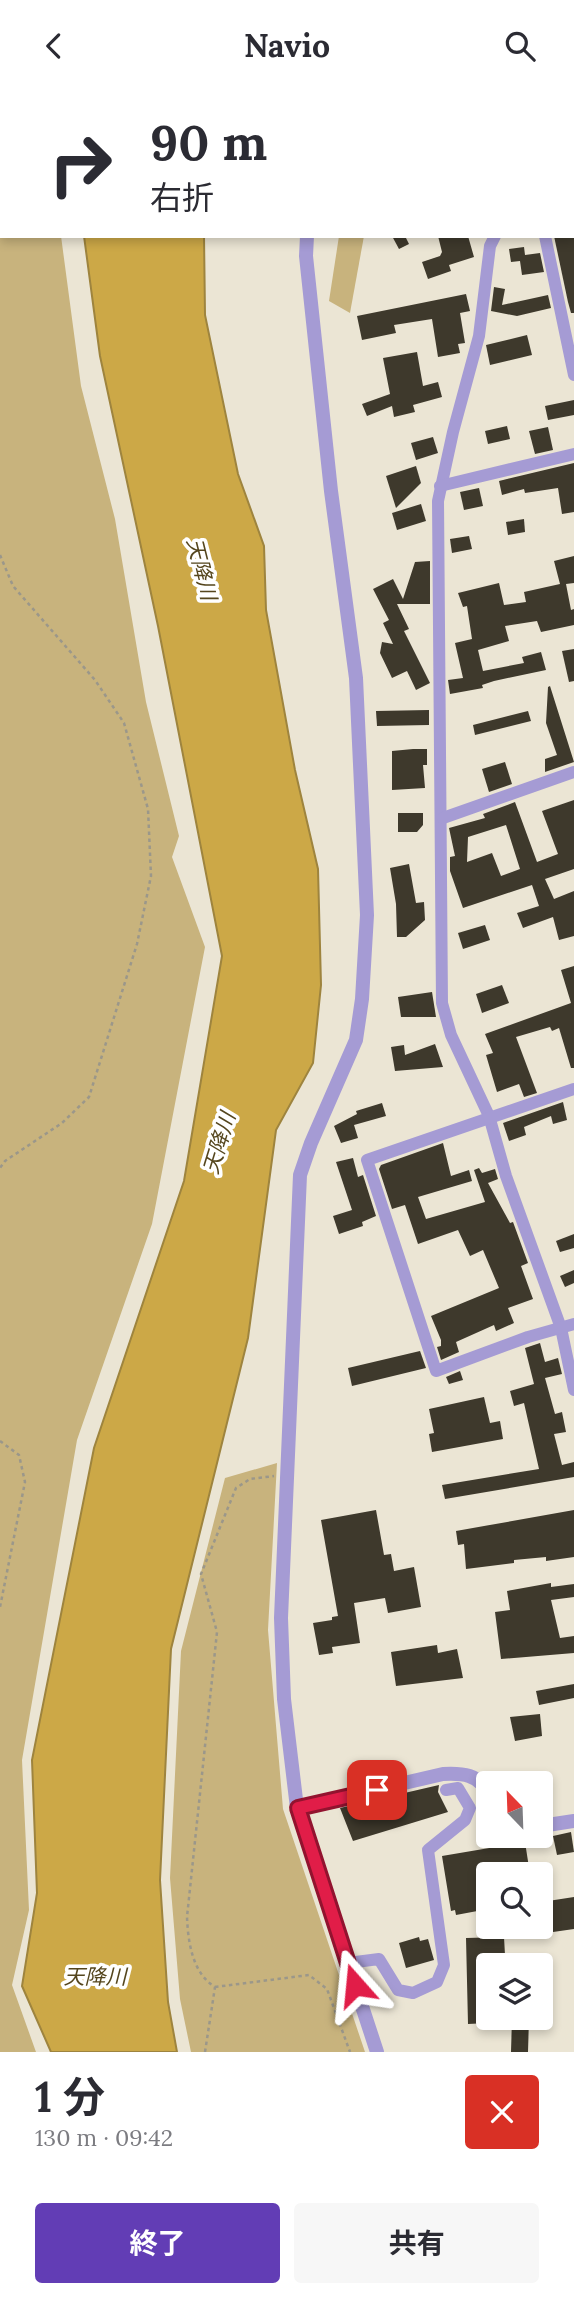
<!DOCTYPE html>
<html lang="ja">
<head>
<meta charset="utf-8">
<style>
  :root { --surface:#fff; --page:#f7f7f7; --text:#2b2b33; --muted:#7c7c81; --accent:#623db5 }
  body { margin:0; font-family:Lora,"Noto Sans JP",serif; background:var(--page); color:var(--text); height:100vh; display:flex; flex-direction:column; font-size:26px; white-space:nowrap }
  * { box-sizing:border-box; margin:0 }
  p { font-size:23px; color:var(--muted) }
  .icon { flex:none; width:38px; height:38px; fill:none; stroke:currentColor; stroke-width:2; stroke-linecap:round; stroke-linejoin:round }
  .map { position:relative; height:1961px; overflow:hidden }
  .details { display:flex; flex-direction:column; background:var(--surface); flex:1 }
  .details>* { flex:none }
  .hud { position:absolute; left:0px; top:0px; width:574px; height:147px; box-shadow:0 4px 10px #0003; background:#fff; color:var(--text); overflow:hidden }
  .needle { width:46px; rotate:337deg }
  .fabs { position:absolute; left:476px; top:1680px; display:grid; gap:14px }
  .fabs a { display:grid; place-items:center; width:77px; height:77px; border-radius:7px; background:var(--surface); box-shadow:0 4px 10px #0003; font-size:35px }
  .pin { position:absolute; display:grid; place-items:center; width:60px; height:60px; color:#fff; margin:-30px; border-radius:14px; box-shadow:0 4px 10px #0006 }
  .me { position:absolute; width:77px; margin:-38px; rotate:342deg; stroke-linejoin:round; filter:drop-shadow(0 0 5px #0008) }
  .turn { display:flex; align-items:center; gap:24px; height:147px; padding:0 35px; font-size:32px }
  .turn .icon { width:91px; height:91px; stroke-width:2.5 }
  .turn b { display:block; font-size:49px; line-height:60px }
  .round { display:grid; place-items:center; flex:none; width:74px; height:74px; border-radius:7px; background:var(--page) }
  .headline { display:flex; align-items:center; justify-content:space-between; height:119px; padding:0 35px }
  h1 { font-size:42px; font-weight:700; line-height:52px }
  .action { display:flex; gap:14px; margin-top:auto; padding:14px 35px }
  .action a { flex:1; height:80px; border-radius:7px; background:var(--accent); color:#fff; font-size:28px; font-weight:700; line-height:80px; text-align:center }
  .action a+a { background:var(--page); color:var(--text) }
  header { display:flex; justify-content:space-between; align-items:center; height:91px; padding:0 35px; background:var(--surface); font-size:32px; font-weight:700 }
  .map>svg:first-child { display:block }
</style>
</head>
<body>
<header><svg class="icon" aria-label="back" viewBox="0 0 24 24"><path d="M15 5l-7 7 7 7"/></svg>Navio<svg class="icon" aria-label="search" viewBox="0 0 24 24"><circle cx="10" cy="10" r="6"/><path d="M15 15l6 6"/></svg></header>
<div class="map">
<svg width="574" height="1961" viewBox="0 0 574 1961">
  <rect width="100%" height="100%" fill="#ebe5d4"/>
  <!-- green -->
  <g fill="#c8b37d">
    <path d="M0,0L21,2H2V145H61L81,295L115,428L146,611L179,745L172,766L205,856L152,1133L77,1349L22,1669L29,1819L12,1894L36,1961H0Z"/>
    <path d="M339,145H364L350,222L329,210Z"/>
    <path d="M277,1372L268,1539L283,1718L365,1961H191L180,1908L170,1787L181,1560L225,1387Z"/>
  </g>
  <!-- water -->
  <g fill="#cca847" stroke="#9e843e" stroke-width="2">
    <path d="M65,0H184V2H66Z"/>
    <path d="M84,145H204L205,224L238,383L264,455L266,519L295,679L318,778L321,894L313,972L276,1039L248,1247L171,1558L160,1789L168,1911L177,1961H51L22,1895L37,1802L32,1669L94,1357L184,1090L222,865L158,535L100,265Z"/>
  </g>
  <!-- building -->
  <g fill="#3e392c" fill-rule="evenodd">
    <path d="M392,145H405L409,153L399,158Z"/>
    <path d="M438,145H468L474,166L449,174L451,180L428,188L422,171L440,165L442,161Z"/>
    <path d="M554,145H574V222H571L568,211Z"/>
    <path d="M524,156L525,164L540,162L544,181L522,184L520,170L511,171L509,158Z"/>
    <path d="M494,196L505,198L502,214L548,204L551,217L517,225L491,220Z"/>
    <path d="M466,203L470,220L460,222L465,252L458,253L460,262L438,266L432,228L394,234L396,242L362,249L357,225Z"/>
    <path d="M527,244L532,264L490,274L486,254Z"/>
    <path d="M417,261L423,295L438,291L442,306L413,314L415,321L394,326L392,315L367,325L362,313L390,303L383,267Z"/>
    <path d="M574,309V324L548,329L545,315Z"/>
    <path d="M507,335L510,348L488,353L485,340Z"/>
    <path d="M548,336L553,359L535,363L529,340Z"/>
    <path d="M433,346L438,362L416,369L411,352Z"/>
    <path d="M574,372V421L562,423L558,397L525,402L524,398L502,404L499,390Z"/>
    <path d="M416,375L421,392L396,417L386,385Z"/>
    <path d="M479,397L483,415L464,419L460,401Z"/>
    <path d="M421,413L426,430L397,439L392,422Z"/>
    <path d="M524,428L525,441L508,444L506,431Z"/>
    <path d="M469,445L472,458L452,462L450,448Z"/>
    <path d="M574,465V492L566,493L571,519L574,518V534L541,541L537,530L505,535L509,550L478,559L483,580L524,572L522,566L541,561L546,579L494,590L482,594L483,597L450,603L448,589L463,587L455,552L472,548L467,515L463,516L458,502L499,492L504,514L526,511L524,501L560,493L554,470Z"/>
    <path d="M430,470V513H397L409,538L404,540L430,592L416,599L407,580L392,587L380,562L382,551L393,553L383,532L389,529L373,498L393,488L403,508L415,471Z"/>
    <path d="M574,558V590L569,591L562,560Z"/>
    <path d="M550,595L574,671L545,681V668L557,664L546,632L548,596Z"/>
    <path d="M429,619V634L377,635L376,620Z"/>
    <path d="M528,620L531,630L475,644L473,634Z"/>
    <path d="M413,658H427V674H423L425,697L392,699V660Z"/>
    <path d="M505,671L512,693L489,701L482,678Z"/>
    <path d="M574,709V778L545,788L554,808L574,800V845L559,849L553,826L523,837L517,822L539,815L532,794L463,817L450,780V766L455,765L449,737L485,727L483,723L515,711L537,771L558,763L542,720ZM506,734L520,778L501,785L492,762L467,771L468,746Z"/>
    <path d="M398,722H423V734L417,741H398Z"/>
    <path d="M409,773L416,812L424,811L425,829L406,846H397L396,813L390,777Z"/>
    <path d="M485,834L490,849L463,858L458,842Z"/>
    <path d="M574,875V977H571L559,937L552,940L550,936L516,946L537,1002L524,1006L519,993L497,1001L486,964L493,962L485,943L571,912L561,879Z"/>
    <path d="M502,894L509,912L482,922L476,903Z"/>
    <path d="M432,901L436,926H401L398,906Z"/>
    <path d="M435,953L443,976L395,980L391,956L404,954L405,964Z"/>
    <path d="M563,1011L567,1029L553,1033L551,1025L524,1036L526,1044L509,1050L503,1032Z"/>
    <path d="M382,1012L386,1025L354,1034L358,1047L341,1052L334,1035L357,1023L356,1020Z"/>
    <path d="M443,1052L451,1085L469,1079L472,1090L418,1106L426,1128L485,1111L474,1079L479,1077L482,1082L495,1078L498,1088L488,1092L510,1132L513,1131L528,1172L521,1175L533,1208L508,1217L514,1232L496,1240L494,1234L456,1251L459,1261L441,1269L437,1256L441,1255V1249L431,1225L499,1197L483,1159L470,1165L458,1139L418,1153L405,1114L392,1118L379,1078L381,1074Z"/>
    <path d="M353,1067L358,1086L363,1084L376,1125L362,1131L363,1135L339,1143L333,1125L352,1119L336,1071Z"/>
    <path d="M574,1143V1157L560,1161L556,1150Z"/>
    <path d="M574,1179V1192L565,1196L560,1185Z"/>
    <path d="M540,1252L545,1271L558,1267L562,1283L545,1287L555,1323L562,1321L566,1341L554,1343L562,1374L574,1371V1386L445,1408L442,1394L539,1378L524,1312L514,1315L510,1300L534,1293L525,1257Z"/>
    <path d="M420,1260L426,1277L352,1295L348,1277Z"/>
    <path d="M460,1280L463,1289L449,1293L446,1286Z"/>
    <path d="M484,1306L490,1332L500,1330L503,1348L432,1361L429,1343L434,1342L429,1318Z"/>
    <path d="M376,1419L384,1464L391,1463L394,1480L414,1476L421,1516L388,1522L385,1507L354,1512L360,1552L332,1556L333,1562L319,1564L313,1532L332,1529V1526L338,1525L321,1429Z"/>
    <path d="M574,1419V1466L546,1470V1466L514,1469V1472L466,1478L464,1453L458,1454L456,1440Z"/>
    <path d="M551,1492V1496L574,1493V1506L551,1509L560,1547L574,1545V1562L501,1568L495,1521L510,1519L507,1500Z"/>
    <path d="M437,1554L438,1562L457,1558L463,1587L396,1595L391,1561Z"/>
    <path d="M574,1593V1607L539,1614L536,1600Z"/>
    <path d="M540,1623L542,1645L515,1650L510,1626Z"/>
    <path d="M439,1694L438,1701L448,1721L353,1750L340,1717Z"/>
    <path d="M571,1741L574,1761L557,1764L553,1745Z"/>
    <path d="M525,1751L530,1783H488V1818L456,1824L455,1819L451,1820L442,1765Z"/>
    <path d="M574,1806V1838L553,1841L548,1810Z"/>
    <path d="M419,1846L420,1850L428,1848L434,1869L406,1877L399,1852Z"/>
    <path d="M504,1846L505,1864H530V1874H488V1932L468,1933L466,1847Z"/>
    <path d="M512,1927H529L528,1961H511Z"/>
  </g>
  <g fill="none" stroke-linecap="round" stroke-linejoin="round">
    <!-- path -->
    <g stroke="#9b978a" stroke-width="2.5" stroke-dasharray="3.5 3.5" stroke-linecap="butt">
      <path d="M0,464L13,495L95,589L124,632L148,718L151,785L137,853L89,1006L62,1032L5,1070L0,1077"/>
      <path d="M0,1350L19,1364L25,1391L0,1516"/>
      <path d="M215,1896L309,1884L327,1898L350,1961"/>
      <path d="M205,1961L215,1896C192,1882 188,1850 187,1826L217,1541L201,1483L236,1397L250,1388L274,1385"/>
    </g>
    <!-- minor -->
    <g stroke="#a59bd4" stroke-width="12">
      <path d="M484,0L485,2"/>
      <path d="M572,17H574"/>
      <path d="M572,116H574"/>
      <path d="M495,145L490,155L479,245L453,341L438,410L442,912L451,944L489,1025L506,1085L561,1237L574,1299"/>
      <path d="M545,145L574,284"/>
      <path d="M440,395L574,363"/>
      <path d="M443,727L574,681"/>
      <path d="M574,998L367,1069L436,1280L528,1246L574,1233"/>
      <path d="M348,1872L379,1868L398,1899L413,1902L437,1891L444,1874L428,1759L465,1729L470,1717L458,1697L446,1699"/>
    </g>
    <!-- tertiary -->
    <g stroke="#a59bd4" stroke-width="14">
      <path d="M312,2V0"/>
      <path d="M307,145L306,165L331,400L356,587L367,824L362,908L356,949L311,1052L300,1084L281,1527L284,1608L297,1717L377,1961"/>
      <path d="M297,1717L443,1683C463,1682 478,1683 488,1702"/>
      <path d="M541,1735L574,1730"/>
    </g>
  </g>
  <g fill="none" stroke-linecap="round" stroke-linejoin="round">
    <defs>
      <path id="route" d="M355,1894L298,1717L377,1699"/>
    </defs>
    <!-- route casing -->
    <use href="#route" stroke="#92132f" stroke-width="18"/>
    <!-- route -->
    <use href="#route" stroke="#e11d48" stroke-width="12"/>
  </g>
  <g text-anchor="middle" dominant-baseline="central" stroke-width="7" stroke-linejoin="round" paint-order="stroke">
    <!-- water labels -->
    <g font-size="21" font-style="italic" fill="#55461e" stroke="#fff">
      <text transform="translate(202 478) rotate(76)">天降川</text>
      <text transform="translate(219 1052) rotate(-73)">天降川</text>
      <text x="95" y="1885">天降川</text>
    </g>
  </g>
</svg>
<div class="fabs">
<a><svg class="needle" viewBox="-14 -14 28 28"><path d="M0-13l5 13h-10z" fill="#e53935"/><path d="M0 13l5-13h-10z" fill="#7c7c81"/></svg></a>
<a><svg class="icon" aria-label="search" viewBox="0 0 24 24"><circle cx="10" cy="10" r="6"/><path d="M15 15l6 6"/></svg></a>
<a><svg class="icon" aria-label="layers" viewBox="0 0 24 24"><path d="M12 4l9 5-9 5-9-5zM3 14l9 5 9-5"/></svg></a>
</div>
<div class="pin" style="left:377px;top:1699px;background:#d93025"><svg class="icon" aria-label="arrive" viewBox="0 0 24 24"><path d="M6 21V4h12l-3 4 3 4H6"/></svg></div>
<svg class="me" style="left:355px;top:1894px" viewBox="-20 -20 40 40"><path d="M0-17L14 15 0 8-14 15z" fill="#e11d48" stroke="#fff" stroke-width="4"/></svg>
<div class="hud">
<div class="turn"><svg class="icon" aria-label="right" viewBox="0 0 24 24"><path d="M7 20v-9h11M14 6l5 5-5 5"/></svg><div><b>90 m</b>右折</div></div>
</div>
</div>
<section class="details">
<div class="headline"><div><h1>1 分</h1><p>130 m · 09:42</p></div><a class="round" style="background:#d93025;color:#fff"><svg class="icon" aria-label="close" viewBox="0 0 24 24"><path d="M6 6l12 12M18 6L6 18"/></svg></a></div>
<div class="action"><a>終了</a><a>共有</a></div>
</section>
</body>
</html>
